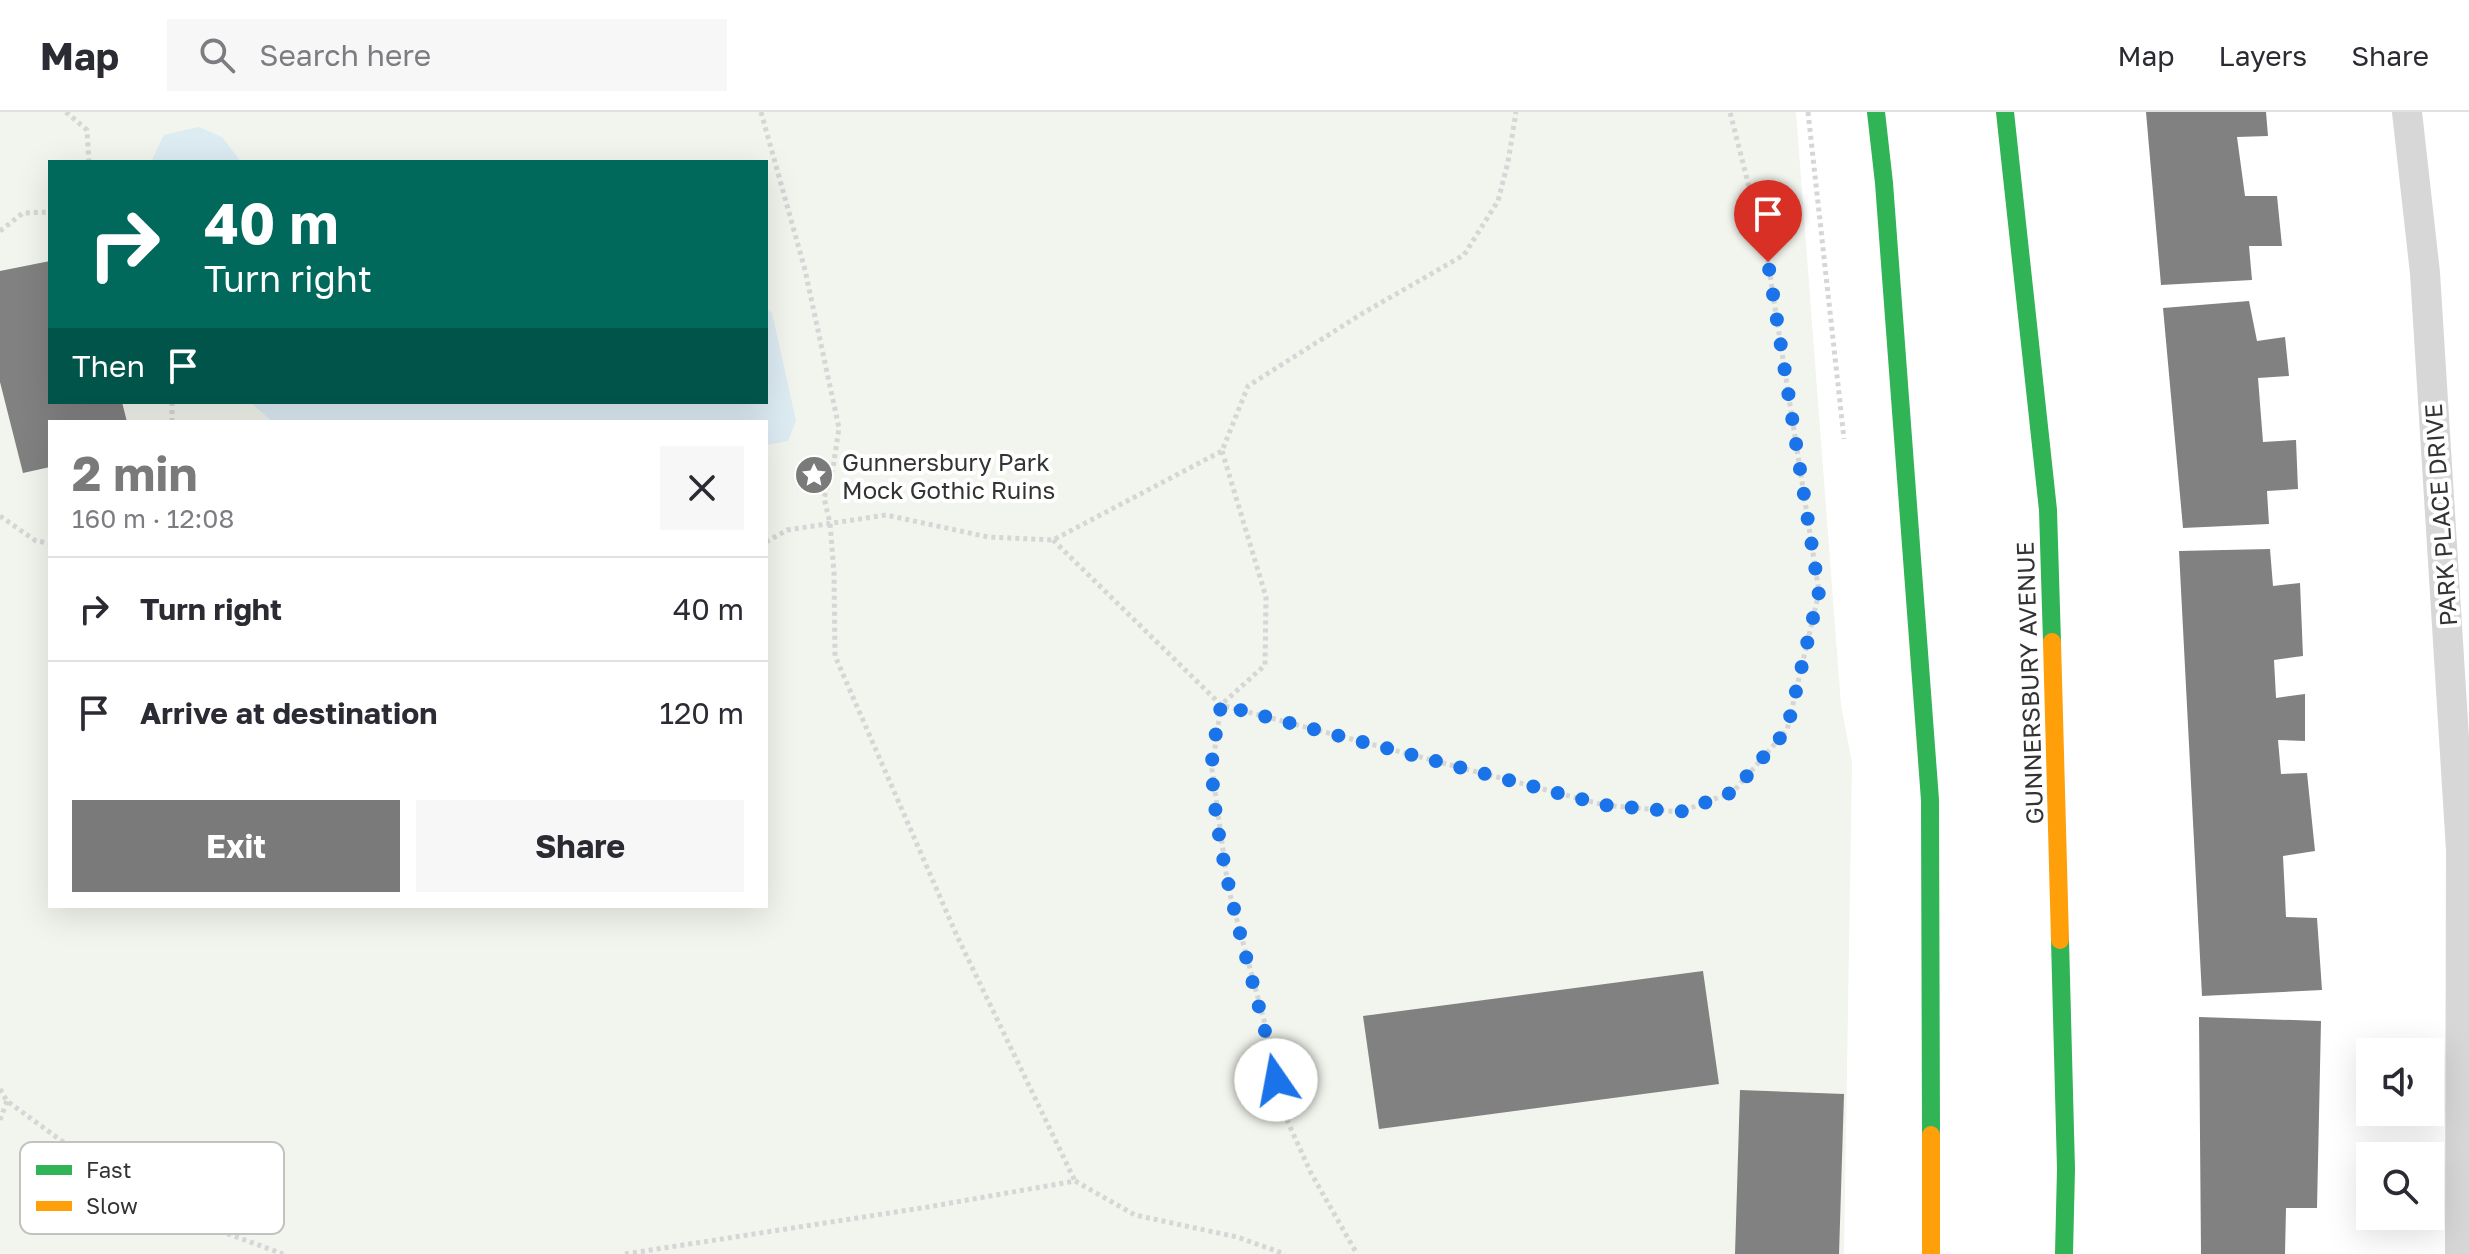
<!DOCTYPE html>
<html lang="en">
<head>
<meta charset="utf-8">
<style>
  :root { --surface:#fff; --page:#f7f7f7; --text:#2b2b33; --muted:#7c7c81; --line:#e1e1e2; --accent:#7a7a7a }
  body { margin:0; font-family:"Golos Text",sans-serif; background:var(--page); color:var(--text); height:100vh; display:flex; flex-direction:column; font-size:30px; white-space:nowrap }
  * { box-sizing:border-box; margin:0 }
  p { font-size:26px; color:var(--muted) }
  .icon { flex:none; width:44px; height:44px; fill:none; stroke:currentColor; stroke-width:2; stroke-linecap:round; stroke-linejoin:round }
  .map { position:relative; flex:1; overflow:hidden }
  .side { position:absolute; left:48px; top:308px; width:720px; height:488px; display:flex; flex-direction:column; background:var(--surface); border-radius:0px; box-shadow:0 8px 32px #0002 }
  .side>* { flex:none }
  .hud { position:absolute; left:48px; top:48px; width:720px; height:244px; border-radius:0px; box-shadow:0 8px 32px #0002; background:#00695c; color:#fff; overflow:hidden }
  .controls { position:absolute; left:2356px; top:926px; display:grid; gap:16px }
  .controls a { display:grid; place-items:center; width:88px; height:88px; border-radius:0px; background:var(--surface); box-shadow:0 8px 32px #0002; font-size:40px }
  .pin { position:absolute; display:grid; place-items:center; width:68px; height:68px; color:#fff; margin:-82px -34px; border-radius:50% 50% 50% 0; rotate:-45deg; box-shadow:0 0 8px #0007 }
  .pin .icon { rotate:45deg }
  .me { position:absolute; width:88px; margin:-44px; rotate:348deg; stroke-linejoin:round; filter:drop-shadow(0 0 6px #0008) }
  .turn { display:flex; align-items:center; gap:28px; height:168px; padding:0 24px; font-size:36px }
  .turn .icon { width:104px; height:104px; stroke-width:2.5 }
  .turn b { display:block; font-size:56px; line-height:68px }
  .then { display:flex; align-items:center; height:76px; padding:0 24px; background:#0003; gap:16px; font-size:30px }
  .round { display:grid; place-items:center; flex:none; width:84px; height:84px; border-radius:0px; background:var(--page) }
  .headline { display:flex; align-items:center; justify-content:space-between; height:136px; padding:0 24px }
  h1 { font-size:48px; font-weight:700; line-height:60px; color:var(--accent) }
  .primary-button { display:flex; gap:16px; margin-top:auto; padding:16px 24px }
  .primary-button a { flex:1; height:92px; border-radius:0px; background:var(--accent); color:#fff; font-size:32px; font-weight:700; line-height:92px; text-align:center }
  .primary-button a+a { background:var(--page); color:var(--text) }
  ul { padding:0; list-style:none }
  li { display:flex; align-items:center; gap:24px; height:104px; padding:0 24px; border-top:2px solid var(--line) }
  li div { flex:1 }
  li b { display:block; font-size:30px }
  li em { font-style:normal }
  header { display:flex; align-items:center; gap:48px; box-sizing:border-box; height:112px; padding:0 40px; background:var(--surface); border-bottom:2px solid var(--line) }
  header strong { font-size:38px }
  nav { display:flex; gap:44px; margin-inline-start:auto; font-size:28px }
  .search { width:560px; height:72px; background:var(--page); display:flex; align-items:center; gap:20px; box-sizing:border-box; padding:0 28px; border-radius:0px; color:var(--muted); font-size:30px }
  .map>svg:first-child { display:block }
</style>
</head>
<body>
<header>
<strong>Map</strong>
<div class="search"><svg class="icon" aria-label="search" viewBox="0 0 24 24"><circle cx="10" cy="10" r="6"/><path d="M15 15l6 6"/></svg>Search here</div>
<nav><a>Map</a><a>Layers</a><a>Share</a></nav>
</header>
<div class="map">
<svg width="2469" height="1142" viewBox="0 0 2469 1142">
  <rect width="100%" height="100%" fill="#fff"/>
  <!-- green -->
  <path fill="#f1f5ed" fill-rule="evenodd" d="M0,0H1796L1841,593L1852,651L1844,1142H0ZM50,50H766V290H50ZM50,310H766V794H50Z"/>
  <!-- water -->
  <g fill="#ddebf3">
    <path d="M199,15L222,25L241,50H151L164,23Z"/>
    <path d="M766,197L772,201L796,309L788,329L766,333V310H273L250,290H766Z"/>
  </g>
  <!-- building -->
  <g fill="#818181">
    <path d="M2146,0H2266L2268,24L2237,25L2245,84H2277L2282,134H2249L2252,168L2161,173Z"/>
    <path d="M50,149V290H122L127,310H50V355L23,361L0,270V159Z"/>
    <path d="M2249,189L2257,229L2285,225L2289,264L2258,266L2263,330L2296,328L2298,377L2267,379L2269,412L2183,416L2163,196Z"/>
    <path d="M2270,437L2273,474L2300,471L2303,544L2274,548L2276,586L2305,582V629L2278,628L2281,662L2307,661L2315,739L2283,744L2286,805L2317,806L2322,878L2202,884L2179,439Z"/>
    <path d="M1703,859L1719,972L1379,1017L1363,904Z"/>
    <path d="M2199,905L2321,909L2317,1096H2286L2285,1142H2201Z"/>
    <path d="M1740,978L1844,982L1839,1142H1735Z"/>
  </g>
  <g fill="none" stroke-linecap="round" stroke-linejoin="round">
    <!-- path -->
    <g stroke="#d6d6d6" stroke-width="5" stroke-dasharray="4 4" stroke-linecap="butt">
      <path d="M66,0L87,18L89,50"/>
      <path d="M761,0L805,158L839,316L833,356L824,386L830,411L834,461L835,544L957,824L1075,1069"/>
      <path d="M1808,0L1844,327"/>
      <path d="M0,119L23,101L50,100"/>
      <path d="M172,290V310"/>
      <path d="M1222,339L1266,485L1265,553L1221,593L1212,657L1228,775L1264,908L1282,997L1311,1061L1357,1142"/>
      <path d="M0,404L36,429L50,431"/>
      <path d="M1053,428L1221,593L1604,693L1680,700L1733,680L1787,618L1819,480L1768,150L1730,0"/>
      <path d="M766,430L787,418L886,403L988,425L1053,428L1222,339L1248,274L1363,201L1464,143L1498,89L1508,50L1516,0"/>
      <path d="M0,977L7,989L96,1054L204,1113L283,1142"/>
      <path d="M0,1008L7,989"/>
      <path d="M625,1142L928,1095L1075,1069L1135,1103L1237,1125L1285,1142"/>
    </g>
    <!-- lane -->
    <path stroke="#d7d7d7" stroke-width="30" d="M2407,0L2425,161L2461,738L2460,1142"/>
    <!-- fast -->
    <g stroke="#30b455" stroke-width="18">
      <path d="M1876,0L1884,71L1930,688L1931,1023"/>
      <path d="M2005,0L2048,398L2052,530"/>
      <path d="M2060,828L2066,1057L2064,1142"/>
    </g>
    <!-- slow -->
    <g stroke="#ff9f0a" stroke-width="18">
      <path d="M2052,530L2060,828"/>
      <path d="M1931,1023V1142"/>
    </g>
  </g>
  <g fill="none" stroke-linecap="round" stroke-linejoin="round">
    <!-- route -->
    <path stroke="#1a73e8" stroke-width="14" stroke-dasharray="0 25.2" d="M1276,968C1255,865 1218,765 1212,660C1211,639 1218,614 1221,593L1604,693L1680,700L1733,680L1787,618L1819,480L1768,150"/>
  </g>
  <!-- icons -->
  <defs>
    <symbol id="sight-disc" viewBox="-11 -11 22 22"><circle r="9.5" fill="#7a7a7a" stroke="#fff"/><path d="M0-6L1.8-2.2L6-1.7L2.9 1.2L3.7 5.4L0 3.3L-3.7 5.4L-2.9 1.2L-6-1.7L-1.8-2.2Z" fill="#fff"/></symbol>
  </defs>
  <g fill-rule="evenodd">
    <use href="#sight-disc" x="792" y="341" width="44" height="44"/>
  </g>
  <g text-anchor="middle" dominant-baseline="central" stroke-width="8" stroke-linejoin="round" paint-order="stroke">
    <!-- poi labels -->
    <g font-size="24" fill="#333" stroke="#fff" text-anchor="start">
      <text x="842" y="349">Gunnersbury Park<tspan x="842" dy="28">Mock Gothic Ruins</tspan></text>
    </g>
    <!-- street labels -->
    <g font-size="24" fill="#333" stroke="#fff">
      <text transform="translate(2440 403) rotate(-94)">PARK PLACE DRIVE</text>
      <text transform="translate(2029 571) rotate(-92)">GUNNERSBURY AVENUE</text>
    </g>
  </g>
  <!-- legend -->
  <rect x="20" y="1030" width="264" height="92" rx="12" fill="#fff" stroke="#c2c2c2" stroke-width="2"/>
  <rect x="36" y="1053" width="36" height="10" fill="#30b455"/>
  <rect x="36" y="1089" width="36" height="10" fill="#ff9f0a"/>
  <g font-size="22" fill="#333">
    <text x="86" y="1066">Fast</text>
    <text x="86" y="1102">Slow</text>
  </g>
</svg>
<div class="controls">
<a><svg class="icon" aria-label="sound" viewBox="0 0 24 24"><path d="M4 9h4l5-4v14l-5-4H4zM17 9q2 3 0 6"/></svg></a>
<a><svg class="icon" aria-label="search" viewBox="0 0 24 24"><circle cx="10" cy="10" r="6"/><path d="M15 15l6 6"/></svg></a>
</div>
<div class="pin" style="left:1768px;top:150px;background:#d93025"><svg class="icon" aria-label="arrive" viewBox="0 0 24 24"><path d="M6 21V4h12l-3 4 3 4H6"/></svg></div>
<svg class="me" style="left:1276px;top:968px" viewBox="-20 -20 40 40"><circle r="19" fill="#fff"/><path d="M0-13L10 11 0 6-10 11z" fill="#1a73e8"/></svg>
<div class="hud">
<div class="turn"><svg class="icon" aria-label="right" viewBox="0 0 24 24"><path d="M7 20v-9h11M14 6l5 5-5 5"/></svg><div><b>40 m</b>Turn right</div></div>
<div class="then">Then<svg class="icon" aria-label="arrive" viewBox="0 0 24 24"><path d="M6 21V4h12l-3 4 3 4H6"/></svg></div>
</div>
<section class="side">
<div class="headline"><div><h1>2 min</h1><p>160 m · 12:08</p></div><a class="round"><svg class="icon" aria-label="close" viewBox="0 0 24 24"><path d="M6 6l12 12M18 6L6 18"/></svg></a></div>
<ul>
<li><svg class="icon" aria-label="right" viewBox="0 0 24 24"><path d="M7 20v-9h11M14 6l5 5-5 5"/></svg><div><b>Turn right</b></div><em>40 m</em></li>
<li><svg class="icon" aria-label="arrive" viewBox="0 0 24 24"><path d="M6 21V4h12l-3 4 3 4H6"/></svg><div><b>Arrive at destination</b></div><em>120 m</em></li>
</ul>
<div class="primary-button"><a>Exit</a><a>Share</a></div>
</section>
</div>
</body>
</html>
